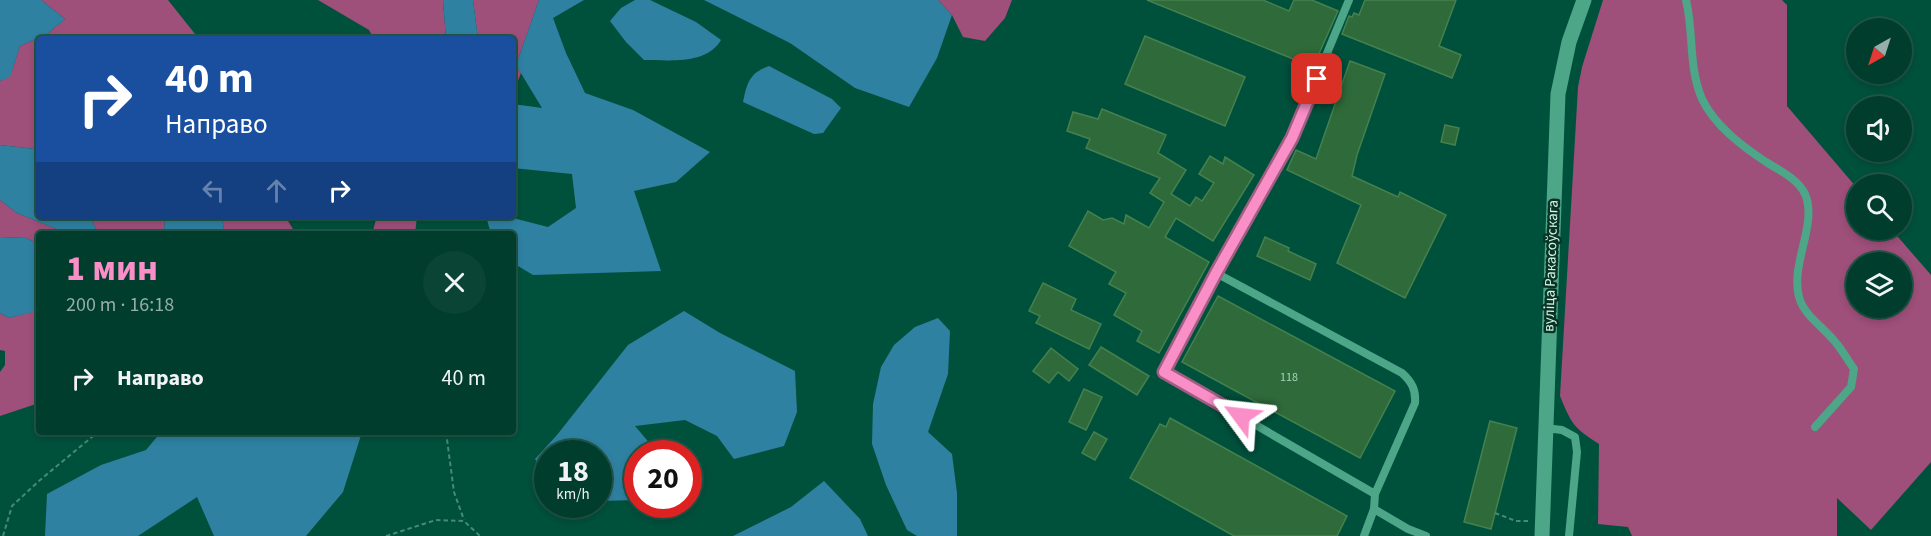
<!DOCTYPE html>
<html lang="ru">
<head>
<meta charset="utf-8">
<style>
  :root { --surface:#003d2d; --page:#0a4435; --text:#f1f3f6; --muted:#95aeaa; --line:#225649; --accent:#fa8fc8 }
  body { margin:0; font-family:"Source Sans 3",sans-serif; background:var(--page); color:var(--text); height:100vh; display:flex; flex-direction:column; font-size:22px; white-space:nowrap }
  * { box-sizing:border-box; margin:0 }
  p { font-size:20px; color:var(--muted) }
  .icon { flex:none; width:33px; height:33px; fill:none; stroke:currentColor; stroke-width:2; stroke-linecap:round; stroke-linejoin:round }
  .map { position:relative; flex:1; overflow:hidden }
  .panel { position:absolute; left:36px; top:231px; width:480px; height:204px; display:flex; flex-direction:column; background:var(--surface); border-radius:6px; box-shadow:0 3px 9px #0003,0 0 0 2px var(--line) }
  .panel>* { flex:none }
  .banner { position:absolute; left:36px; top:36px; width:480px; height:183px; border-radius:6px; box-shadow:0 3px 9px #0003,0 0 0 2px var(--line); background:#1a4fa0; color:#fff; overflow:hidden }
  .needle { width:39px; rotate:219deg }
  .fabs { position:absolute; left:1846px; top:18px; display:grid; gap:12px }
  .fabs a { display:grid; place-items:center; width:66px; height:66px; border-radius:50%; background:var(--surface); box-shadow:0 3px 9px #0003,0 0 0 2px var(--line); font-size:30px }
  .speed { position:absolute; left:534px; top:440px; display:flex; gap:12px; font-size:30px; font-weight:700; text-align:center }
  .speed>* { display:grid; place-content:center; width:78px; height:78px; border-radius:50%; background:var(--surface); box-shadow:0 3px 9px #0003,0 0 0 2px var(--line); line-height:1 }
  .speed small { font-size:15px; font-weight:400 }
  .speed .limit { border:9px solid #d22; background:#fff; color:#111 }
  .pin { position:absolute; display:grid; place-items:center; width:51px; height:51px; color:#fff; margin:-26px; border-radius:12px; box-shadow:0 3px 9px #0006 }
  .me { position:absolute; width:66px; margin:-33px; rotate:300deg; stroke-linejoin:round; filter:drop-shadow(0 0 4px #0008) }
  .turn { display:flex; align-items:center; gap:21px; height:126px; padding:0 30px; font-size:27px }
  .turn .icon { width:78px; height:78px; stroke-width:2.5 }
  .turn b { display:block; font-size:42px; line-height:51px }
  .lanes { display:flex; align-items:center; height:57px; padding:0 30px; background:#0003; justify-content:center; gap:30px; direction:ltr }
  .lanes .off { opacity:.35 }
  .round { display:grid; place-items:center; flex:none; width:63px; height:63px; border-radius:32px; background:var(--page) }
  .overview { display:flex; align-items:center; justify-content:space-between; height:102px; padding:0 30px }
  h1 { font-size:36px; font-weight:700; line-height:45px; color:var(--accent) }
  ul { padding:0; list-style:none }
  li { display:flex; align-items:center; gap:18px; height:90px; padding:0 30px }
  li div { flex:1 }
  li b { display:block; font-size:22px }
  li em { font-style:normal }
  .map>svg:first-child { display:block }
</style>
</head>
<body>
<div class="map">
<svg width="1931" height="536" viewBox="0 0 1931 536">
  <rect width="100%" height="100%" fill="#00513c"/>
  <!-- green -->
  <g fill="#9e4f7a" fill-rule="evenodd">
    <path d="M41,0H168L199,39H39V153L35,149L0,145V81L10,76L20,46L47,34L65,19Z"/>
    <path d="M318,0H443L446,39H374L369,30Z"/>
    <path d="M473,0H539L516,65L521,73L516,86L513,87V39H478Z"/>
    <path d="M938,0H1012L1005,18L985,41L963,37L952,15Z"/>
    <path d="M1603,0H1782L1787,5V106L1857,188V230H1892L1931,275V462L1871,530L1837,498V536H1632L1628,527L1598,524L1599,444C1573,427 1572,425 1560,396L1578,87L1582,67ZM1857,262H1902V308H1857Z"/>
    <path d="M0,200L17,213L69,234H39V244L26,238L0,237Z"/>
    <path d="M89,216H165L164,234H99Z"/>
    <path d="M219,216H285L296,234H225L222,220Z"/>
    <path d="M377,216H417L415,234H372Z"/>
    <path d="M39,310V403L0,416V372L5,365V351L0,350V313L9,318Z"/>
  </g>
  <!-- water -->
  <g fill="#2f81a1">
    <path d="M0,0H41L65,19L47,34L20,46L10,77L0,81Z"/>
    <path d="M443,0H473L478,39H446Z"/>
    <path d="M539,0H584L553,18L566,53L585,93L633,110L710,152L676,182L634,191L661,271L533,275L513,263V234H491L486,216H505L548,227L576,208L572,174L513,168V104L542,108L516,65Z"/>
    <path d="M635,0H650L696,22L721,40C706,65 670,60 644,60L626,42L610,21L621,8Z"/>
    <path d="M704,0H938L952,15L937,58L909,107L855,88L790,43Z"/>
    <path d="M769,66L832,99L841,108L823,133L814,134L743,102C747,82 750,73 769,66Z"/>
    <path d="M0,145L35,149L39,153V216H89L99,234H69L17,213L0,200Z"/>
    <path d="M165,216H219L222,220L225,234H164Z"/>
    <path d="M0,237L26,238L39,244V310L37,311L9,318L0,313Z"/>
    <path d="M684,311L720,333L795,371L797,412L784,446L734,459L717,436L685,420L635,426L658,453H638L637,500L599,501L598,453H548L547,480L535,459L557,435L628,345Z"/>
    <path d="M938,318L950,331L948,374L928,432L952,454L957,493V536H917L907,530L886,485L872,444L873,404L881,367L894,345L915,327Z"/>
    <path d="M161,432H362L343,492L306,536H214L197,497L138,536H45L47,494L101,465L146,450Z"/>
    <path d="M824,481L860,519L868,536H733L791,507Z"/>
  </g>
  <!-- building -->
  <g fill="#2f6b3a" stroke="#45804e" stroke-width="1.5">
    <path d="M1147,0H1263L1289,11L1294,0H1312L1338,11L1313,67Z"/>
    <path d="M1365,0H1456L1439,46L1461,55L1452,78L1342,34L1349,16L1352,17L1354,13L1359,15Z"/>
    <path d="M1145,36L1245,77L1225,126L1125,84Z"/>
    <path d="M1350,61L1385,74L1357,155L1352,176L1398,197L1400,192L1446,215L1405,298L1337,263L1361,205L1287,170L1296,150L1316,159Z"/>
    <path d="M1102,109L1166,135L1158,153L1186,170L1171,194L1190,206L1196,197L1202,201L1214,183L1199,174L1210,156L1223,164L1225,157L1254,175L1213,241L1176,218L1165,237L1209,262L1159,353L1137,341L1142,331L1114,315L1126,293L1109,284L1116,272L1069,246L1088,211L1103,220L1112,218L1124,224L1126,215L1149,228L1164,202L1150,193L1160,178L1086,148L1090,139L1067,131L1073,112L1098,119Z"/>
    <path d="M1445,125L1459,128L1455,145L1441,142Z"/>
    <path d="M1265,237L1289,248L1288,251L1316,264L1310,280L1257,256Z"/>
    <path d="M1043,283L1076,299L1071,310L1101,324L1089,349L1036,323L1040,316L1029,311Z"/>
    <path d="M1218,296L1395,391L1360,458L1182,362Z"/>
    <path d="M1101,347L1149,376L1137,395L1089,365Z"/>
    <path d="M1051,348L1078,369L1069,381L1058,372L1049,383L1033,371Z"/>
    <path d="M1084,389L1102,397L1086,430L1069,422Z"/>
    <path d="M1170,418L1347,516L1337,536H1234L1130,478L1160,424L1166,427Z"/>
    <path d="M1490,421L1517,428L1491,529L1464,522Z"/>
    <path d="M1094,432L1107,439L1095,460L1082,453Z"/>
  </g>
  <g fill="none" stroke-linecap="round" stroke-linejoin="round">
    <!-- path -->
    <g stroke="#478a77" stroke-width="2" stroke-dasharray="4.5 3" stroke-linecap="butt">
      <path d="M446,432L454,492L464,520"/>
      <path d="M1495,513L1516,521H1528"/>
      <path d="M3,536L12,506L40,480L98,432"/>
      <path d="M386,536L436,520L464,521L480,536"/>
    </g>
    <!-- lane -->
    <g stroke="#4ca687" stroke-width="8">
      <path d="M1686,0C1694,32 1688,66 1702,99C1715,126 1742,146 1766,162C1779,170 1798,179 1805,194C1818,224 1790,264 1799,297C1804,316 1825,328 1836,343C1843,351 1848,361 1854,369L1851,387L1815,427"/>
      <path d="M1216,273L1292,138L1349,0"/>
      <path d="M1545,428L1562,430L1575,437L1577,452L1569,536"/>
      <path d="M1374,509L1375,494L1415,403C1416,390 1412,382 1402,373L1216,273L1164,372L1375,494"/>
      <path d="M1364,536L1374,509L1408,529L1426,536"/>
    </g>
    <!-- secondary -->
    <path stroke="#4ca687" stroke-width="15" d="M1542,536L1558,94L1569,42L1584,0"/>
  </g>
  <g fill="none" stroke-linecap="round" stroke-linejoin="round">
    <defs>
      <path id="route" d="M1241,416L1164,372L1216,273L1292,138L1317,79"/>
    </defs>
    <!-- route casing -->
    <use href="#route" stroke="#a25d82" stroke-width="15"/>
    <!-- route -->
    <use href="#route" stroke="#fa8fc8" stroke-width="10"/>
  </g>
  <g text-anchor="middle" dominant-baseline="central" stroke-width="5" stroke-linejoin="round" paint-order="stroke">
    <!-- number labels -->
    <g font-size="12" fill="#a6d5bb">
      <text x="1289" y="377">118</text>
    </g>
    <!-- street labels -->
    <g font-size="15" fill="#cdf8e6" stroke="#0b3226">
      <text transform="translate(1551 266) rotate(-88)">вуліца Ракасоўскага</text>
    </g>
  </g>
</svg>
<div class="fabs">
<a><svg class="needle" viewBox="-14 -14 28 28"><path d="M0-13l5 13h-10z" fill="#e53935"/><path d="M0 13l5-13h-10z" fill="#95aeaa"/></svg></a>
<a><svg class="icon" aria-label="sound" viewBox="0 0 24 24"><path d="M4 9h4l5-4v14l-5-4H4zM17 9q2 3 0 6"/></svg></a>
<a><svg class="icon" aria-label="search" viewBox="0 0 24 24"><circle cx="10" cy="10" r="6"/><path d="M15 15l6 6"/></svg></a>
<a><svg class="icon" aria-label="layers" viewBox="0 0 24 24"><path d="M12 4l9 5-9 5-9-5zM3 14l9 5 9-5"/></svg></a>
</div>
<div class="speed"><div>18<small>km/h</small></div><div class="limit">20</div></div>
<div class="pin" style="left:1317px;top:79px;background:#d93025"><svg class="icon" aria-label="arrive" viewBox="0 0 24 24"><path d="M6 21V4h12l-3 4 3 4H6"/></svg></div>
<svg class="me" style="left:1241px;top:416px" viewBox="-20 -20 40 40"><path d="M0-17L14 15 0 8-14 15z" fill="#fa8fc8" stroke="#fff" stroke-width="4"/></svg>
<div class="banner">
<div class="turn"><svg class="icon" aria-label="right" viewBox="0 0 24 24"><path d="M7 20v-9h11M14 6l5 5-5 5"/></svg><div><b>40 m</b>Направо</div></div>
<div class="lanes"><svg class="icon off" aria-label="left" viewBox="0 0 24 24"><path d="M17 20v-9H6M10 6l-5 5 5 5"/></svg><svg class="icon off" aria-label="ahead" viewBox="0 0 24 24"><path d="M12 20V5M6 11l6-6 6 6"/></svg><svg class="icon" aria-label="right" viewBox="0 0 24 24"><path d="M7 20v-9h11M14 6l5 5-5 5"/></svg></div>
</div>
<section class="panel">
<div class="overview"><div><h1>1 мин</h1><p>200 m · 16:18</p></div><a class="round"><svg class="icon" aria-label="close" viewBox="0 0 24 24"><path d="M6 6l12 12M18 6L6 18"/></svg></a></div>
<ul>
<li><svg class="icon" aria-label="right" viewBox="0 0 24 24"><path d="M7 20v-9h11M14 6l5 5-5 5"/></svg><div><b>Направо</b></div><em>40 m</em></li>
</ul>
</section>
</div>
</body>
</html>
